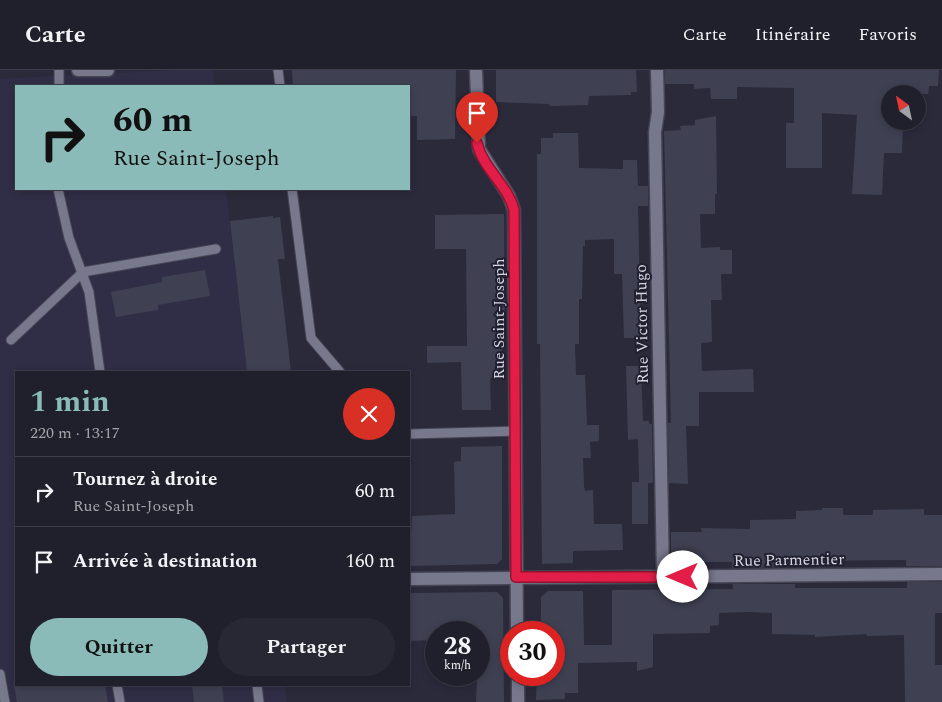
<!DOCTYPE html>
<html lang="fr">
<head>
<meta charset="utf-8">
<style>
  :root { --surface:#20202c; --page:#282834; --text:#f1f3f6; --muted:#a2a3a9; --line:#3d3e48; --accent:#8bbbb9 }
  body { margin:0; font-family:Spectral,serif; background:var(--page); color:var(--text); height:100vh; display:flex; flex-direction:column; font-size:19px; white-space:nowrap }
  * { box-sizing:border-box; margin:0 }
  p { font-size:16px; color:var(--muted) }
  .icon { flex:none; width:28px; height:28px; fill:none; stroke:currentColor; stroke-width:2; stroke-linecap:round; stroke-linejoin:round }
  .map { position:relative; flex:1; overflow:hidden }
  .sheet { position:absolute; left:15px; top:301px; width:395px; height:315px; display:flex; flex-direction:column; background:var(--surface); border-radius:0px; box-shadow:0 2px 8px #0003,0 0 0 1px var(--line) }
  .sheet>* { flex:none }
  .banner { position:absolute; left:15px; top:15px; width:395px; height:105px; border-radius:0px; box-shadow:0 2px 8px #0003,0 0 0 1px var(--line); background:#8bbbb9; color:#111; overflow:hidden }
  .needle { width:32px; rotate:327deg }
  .buttons { position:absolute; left:881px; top:15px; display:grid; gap:10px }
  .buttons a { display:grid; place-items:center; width:45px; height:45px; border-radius:50%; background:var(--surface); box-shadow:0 2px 8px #0003,0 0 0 1px var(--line); font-size:25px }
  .speed { position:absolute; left:425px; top:551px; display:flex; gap:10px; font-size:25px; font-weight:700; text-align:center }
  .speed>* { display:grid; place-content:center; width:65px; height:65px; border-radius:50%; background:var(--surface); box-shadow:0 2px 8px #0003,0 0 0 1px var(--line); line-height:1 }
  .speed small { font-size:12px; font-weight:400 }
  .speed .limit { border:8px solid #d22; background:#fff; color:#111 }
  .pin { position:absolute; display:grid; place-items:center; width:42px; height:42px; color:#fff; margin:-51px -21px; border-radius:50% 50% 50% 0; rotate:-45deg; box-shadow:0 0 5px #0007 }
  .pin .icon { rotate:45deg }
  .me { position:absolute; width:55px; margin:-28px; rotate:270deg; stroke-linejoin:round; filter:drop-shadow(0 0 4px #0008) }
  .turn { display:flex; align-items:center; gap:18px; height:105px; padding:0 15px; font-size:22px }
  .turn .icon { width:65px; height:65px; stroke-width:2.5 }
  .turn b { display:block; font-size:35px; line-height:42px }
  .round { display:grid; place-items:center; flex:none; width:52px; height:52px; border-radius:26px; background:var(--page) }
  .summary { display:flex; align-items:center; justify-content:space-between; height:85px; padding:0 15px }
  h1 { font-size:30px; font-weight:700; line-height:38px; color:var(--accent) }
  .button { display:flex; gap:10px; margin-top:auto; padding:10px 15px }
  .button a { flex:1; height:58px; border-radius:30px; background:var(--accent); color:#111; font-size:20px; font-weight:700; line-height:58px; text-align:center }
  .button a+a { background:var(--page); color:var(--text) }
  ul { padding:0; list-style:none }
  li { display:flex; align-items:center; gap:15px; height:70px; padding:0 15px; border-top:1px solid var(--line) }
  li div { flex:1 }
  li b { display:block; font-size:19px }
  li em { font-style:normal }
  header { display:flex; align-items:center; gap:30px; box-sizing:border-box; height:70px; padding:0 25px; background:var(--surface); border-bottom:1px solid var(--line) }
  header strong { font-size:24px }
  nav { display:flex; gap:28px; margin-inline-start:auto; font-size:18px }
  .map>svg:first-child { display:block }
</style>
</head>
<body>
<header>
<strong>Carte</strong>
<nav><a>Carte</a><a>Itinéraire</a><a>Favoris</a></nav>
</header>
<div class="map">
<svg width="942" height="632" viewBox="0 0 942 632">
  <rect width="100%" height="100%" fill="#2a2a3b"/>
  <!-- built -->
  <path fill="#2f2e46" d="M173,0H213L215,16H16V119H226L247,302H16V615H284L287,632H0V9Z"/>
  <!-- building -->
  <g fill="#3f4052">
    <path d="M292,0H456L455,69L417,70V46H409V16H293Z"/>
    <path d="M496,0H636L637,22H631V25L589,26L588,35L550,36L549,34L496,32Z"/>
    <path d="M665,0H939L938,16H929L928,24H890V51H903L902,83H884L882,125L852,124L857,45L822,43V98H786V53H794V18L737,17V29H711L710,18L694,19V14H665Z"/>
    <path d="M716,46L717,124H715V144H700L701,178L720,177V180H732V204H721L722,230H711L712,272L701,273L702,301L753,299L754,322H699V356H686L688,414L669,413L668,353H671L664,61L681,60L680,56L695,55V50Z"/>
    <path d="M553,63H578L579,98L623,99V90H637L638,116H648V136H638L641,268H624L622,204H614V169L585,170V176H583L582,229H579V274H575L576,305H585L587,355H599V371L590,372L591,388H583L584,416L585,421L593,420L594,454H622L623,480L573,481V493L542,494L540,274H537V84H541V68H553Z"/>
    <path d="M504,144L505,255H502V308H490L491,340H462L461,292L427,293V276H467L466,179H435V145Z"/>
    <path d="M273,146V148L280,147L285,189H278L291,302H247L230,151Z"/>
    <path d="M205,200L210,226L158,235V240L116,247L111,222L162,212V207Z"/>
    <path d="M626,296H641L643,351H649V354H652L653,413H648V454H632V412H639L638,369L628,370Z"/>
    <path d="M502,376V489L497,494L409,496L412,446L455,444L454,392L461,391V377Z"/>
    <path d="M822,438H843V445H873V440L924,439V445H942V496H906V490L795,491V497L732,498V492H671V462H702L701,458L750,459V450L796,449V441L822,440Z"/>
    <path d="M907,512H942V543H935V595H942V632H905L904,565L867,566V564L815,567V565L772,564V543L750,542L719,543V555L710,556V563L653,564V597L637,601V592L578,593V623H565V629L536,630L537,606L554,605V562H541V527L548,521H583L584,575H612V520L733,519V514H795V518H907Z"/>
    <path d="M497,522L503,528L504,632H476L479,562H436V570L409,571V523Z"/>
    <path d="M14,615H105L108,632H17Z"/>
    <path d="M192,615H222L224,632H194Z"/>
  </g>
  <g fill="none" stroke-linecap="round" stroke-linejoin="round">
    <defs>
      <g id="lane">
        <path d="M278,0L280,16"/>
        <path d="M59,16V0"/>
        <path d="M58,119L69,168L89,222L100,302"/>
        <path d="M292,119L311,268L340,302"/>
        <path d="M11,270L83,202L216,179"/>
        <path d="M409,364L516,361"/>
        <path d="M0,604L5,632"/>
        <path d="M117,615L120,632"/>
        <path d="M257,615L259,632"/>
      </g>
      <g id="street">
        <path d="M476,0L479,79L509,126L514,140L517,562"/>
        <path d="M657,0L658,42L655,62L663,507"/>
        <path d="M409,509L942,504"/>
        <path d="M518,605V632"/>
      </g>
      <path id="secondary" d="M78,0H108"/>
    </defs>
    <!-- lane casing -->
    <use href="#lane" stroke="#454554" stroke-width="11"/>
    <!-- street casing -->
    <use href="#street" stroke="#454554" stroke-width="15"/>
    <!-- secondary casing -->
    <use href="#secondary" stroke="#454554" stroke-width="15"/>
    <!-- lane -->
    <use href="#lane" stroke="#78788d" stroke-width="9"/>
    <!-- street -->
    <use href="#street" stroke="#78788d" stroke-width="12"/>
    <!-- secondary -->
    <use href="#secondary" stroke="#78788d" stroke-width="12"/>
  </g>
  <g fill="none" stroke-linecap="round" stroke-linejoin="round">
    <defs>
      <path id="route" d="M477,73C483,99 508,115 514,140L516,507H683"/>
    </defs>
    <!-- route casing -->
    <use href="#route" stroke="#92132f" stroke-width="12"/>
    <!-- route -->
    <use href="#route" stroke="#e11d48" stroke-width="9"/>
  </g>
  <g text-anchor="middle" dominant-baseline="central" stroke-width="4" stroke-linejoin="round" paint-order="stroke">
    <!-- street labels -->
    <g font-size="16" fill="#d5d5e1" stroke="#202031">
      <text transform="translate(499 249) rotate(-90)">Rue Saint-Joseph</text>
      <text transform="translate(642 254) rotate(-91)">Rue Victor Hugo</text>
      <text transform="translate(789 490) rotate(-1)">Rue Parmentier</text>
    </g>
  </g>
</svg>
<div class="buttons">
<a><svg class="needle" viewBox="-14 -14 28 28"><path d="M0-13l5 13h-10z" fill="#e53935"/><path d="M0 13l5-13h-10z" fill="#a2a3a9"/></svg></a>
</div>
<div class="speed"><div>28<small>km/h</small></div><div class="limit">30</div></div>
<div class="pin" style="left:477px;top:73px;background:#d93025"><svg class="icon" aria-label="arrive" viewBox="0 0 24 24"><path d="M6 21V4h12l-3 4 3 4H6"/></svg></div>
<svg class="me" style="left:683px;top:507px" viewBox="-20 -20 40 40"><circle r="19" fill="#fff"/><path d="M0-13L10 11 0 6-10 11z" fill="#e11d48"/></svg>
<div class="banner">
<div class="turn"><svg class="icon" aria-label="right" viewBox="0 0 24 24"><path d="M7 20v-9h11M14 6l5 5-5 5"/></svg><div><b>60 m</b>Rue Saint-Joseph</div></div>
</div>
<section class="sheet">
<div class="summary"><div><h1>1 min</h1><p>220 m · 13:17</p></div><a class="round" style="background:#d93025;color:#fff"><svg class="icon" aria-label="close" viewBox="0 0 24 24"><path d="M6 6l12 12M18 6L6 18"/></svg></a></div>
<ul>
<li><svg class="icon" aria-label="right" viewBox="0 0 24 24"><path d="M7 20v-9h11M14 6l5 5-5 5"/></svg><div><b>Tournez à droite</b><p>Rue Saint-Joseph</p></div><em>60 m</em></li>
<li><svg class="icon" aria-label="arrive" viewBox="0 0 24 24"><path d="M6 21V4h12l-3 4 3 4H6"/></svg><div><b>Arrivée à destination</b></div><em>160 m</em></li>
</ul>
<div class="button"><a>Quitter</a><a>Partager</a></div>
</section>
</div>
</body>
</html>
